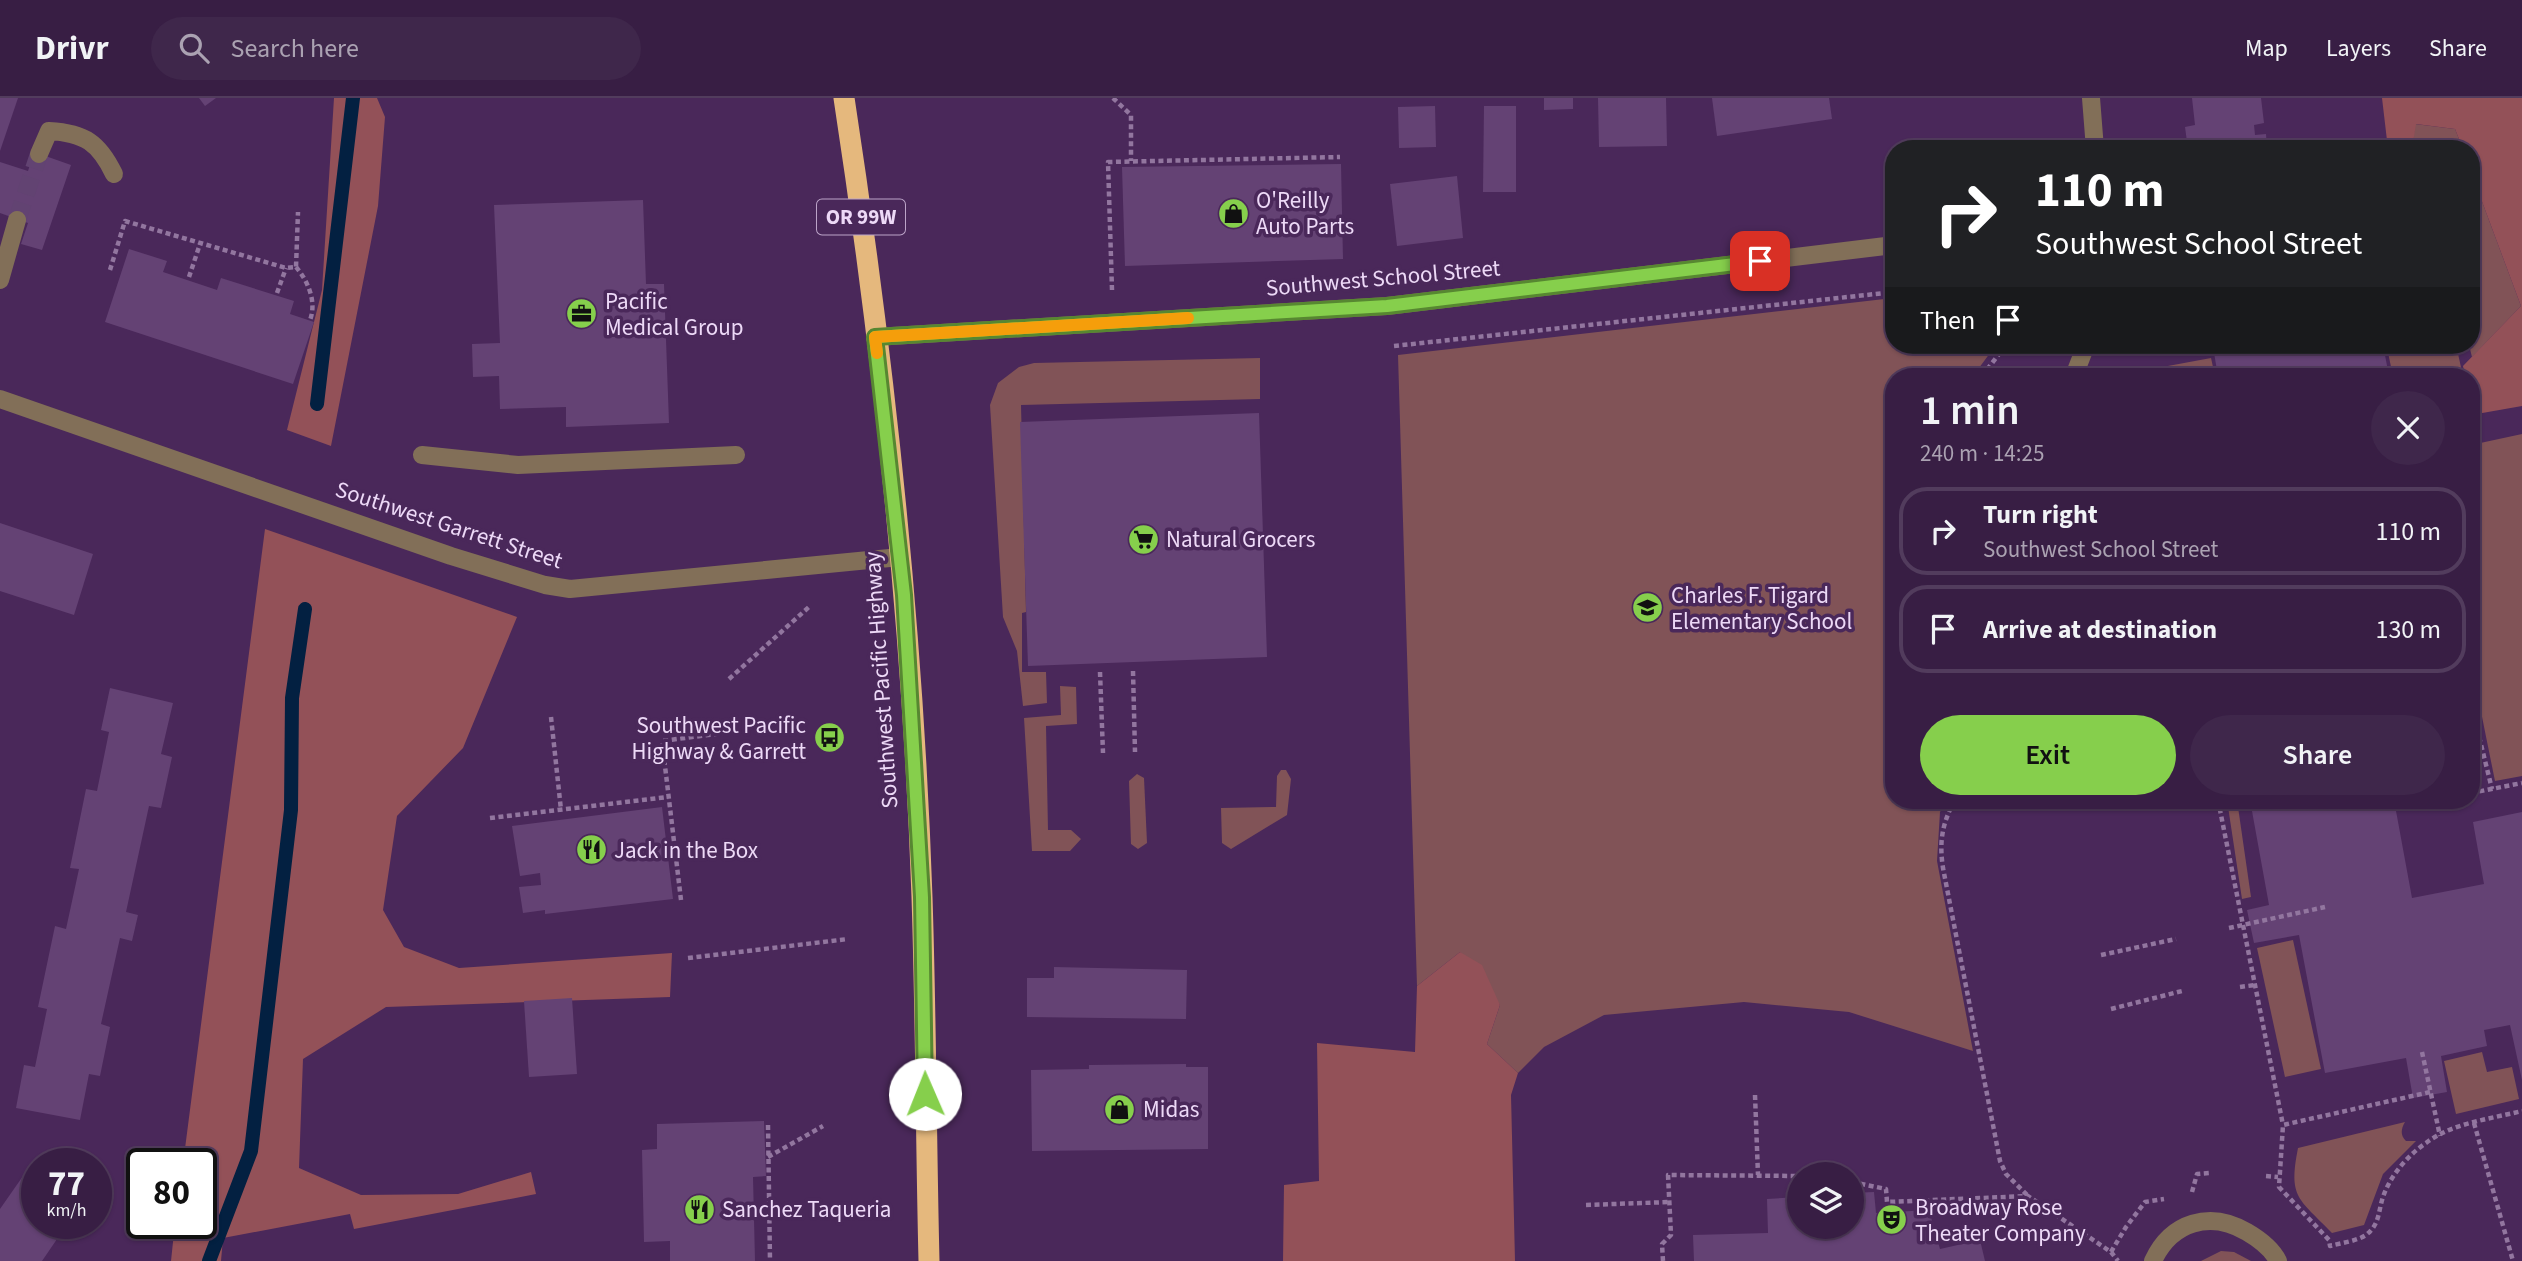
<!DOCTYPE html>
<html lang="en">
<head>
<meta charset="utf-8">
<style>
  :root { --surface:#381e44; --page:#3f274b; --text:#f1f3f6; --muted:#aba2b2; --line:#523c5d; --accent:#86cf4c }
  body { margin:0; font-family:"Source Sans 3",sans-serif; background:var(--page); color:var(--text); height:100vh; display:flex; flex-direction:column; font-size:26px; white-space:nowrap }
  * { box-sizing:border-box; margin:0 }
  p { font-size:23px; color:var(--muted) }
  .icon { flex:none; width:38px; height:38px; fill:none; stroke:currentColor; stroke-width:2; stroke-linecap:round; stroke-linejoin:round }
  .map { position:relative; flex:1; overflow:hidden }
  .details { position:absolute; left:1885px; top:270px; width:595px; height:441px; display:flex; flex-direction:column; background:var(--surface); border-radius:28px; box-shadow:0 2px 5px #0004,0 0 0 2px var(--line) }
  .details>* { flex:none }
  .hud { position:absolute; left:1885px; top:42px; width:595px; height:214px; border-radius:28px; box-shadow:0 2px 5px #0004,0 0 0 2px var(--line); background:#202124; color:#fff; overflow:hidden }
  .buttons { position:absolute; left:1787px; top:1064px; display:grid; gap:14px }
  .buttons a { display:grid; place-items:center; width:77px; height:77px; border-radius:50%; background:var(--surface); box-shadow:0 2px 5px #0004,0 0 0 2px var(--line); font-size:35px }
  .speed { position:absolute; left:21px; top:1050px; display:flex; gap:14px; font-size:35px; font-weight:700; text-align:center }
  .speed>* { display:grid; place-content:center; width:91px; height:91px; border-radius:50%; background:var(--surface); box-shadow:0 2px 5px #0004,0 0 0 2px var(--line); line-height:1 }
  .speed small { font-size:18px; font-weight:400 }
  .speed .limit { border:4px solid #111; border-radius:10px; background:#fff; color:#111 }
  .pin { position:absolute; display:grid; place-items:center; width:60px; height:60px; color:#fff; margin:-30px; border-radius:14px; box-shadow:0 4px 10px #0006 }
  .me { position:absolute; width:77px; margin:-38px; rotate:359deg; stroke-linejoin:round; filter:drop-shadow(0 0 5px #0008) }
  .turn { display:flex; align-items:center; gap:24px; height:147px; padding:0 35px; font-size:32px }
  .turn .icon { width:91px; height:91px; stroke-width:2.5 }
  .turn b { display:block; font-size:49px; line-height:60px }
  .then { display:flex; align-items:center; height:66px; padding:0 35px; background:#0003; gap:14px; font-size:26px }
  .round { display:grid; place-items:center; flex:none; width:74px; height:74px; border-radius:37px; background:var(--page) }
  .summary { display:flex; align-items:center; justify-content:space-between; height:119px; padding:0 35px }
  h1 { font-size:42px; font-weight:600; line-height:52px }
  .primary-button { display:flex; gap:14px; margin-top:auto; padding:14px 35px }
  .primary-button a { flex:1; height:80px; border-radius:42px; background:var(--accent); color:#111; font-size:28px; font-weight:600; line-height:80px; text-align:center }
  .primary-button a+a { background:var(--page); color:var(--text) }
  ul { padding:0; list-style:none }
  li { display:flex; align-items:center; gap:21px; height:88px; margin:0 14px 10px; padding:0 21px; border:4px solid var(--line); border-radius:28px }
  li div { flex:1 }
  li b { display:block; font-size:26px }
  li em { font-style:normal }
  header { display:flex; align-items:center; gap:42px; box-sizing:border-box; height:98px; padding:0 35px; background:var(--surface); border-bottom:2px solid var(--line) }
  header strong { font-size:33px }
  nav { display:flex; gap:38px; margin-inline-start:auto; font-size:24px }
  .search { width:490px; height:63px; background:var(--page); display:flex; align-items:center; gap:18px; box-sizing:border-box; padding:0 24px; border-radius:38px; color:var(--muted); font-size:26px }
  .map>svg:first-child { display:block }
</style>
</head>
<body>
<header>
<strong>Drivr</strong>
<div class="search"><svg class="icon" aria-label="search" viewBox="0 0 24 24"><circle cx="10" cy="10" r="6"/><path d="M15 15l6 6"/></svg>Search here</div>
<nav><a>Map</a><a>Layers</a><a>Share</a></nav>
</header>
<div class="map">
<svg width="2522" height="1163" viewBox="0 0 2522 1163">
  <rect width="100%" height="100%" fill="#4a285a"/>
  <!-- green -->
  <g fill="#815357">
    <path d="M2415,26L2455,31L2463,51H2412Z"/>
    <path d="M2471,74L2521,208L2472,259L2469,247Z"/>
    <path d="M1893,200L1894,247H1996L1973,278H1894V702H1947L1940,714L1937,763L1973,953L1849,914L1744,904L1604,917L1544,949L1518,975L1487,946L1500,907L1460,854L1417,888L1398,257Z"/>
    <path d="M2369,247H2456L2463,278H2393L2387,250L2370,253Z"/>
    <path d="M1260,260V301L1021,307L1026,514L1022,515V574H1046L1047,605L1023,608L1017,553L1003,519L990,307L998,285L1019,269L1034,265Z"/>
    <path d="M2211,260L2215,278H2159L2157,270Z"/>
    <path d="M2522,336V678L2495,683L2477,594H2471V392L2478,391L2471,347Z"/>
    <path d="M1060,588L1076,589L1077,626L1046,628L1048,732H1071L1081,741L1070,753H1032L1024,620L1061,617Z"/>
    <path d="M1281,672H1286L1291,681L1287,717L1231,751L1222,745L1221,710L1276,709L1277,678Z"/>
    <path d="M1137,676L1144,680L1147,745L1138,751L1131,746L1129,683Z"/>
    <path d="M2227,702H2237L2251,799L2242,801Z"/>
    <path d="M2293,842L2321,971L2285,979L2257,850Z"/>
    <path d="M2482,954L2487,974L2512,969L2519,1001L2456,1016L2444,963Z"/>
    <path d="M2405,1024C2401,1031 2400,1037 2406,1043H2416L2383,1076L2364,1127L2332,1135C2299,1100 2288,1101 2298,1050Z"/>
    <path d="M2221,1153L2234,1154L2251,1163H2201Z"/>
  </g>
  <!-- forest -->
  <g fill="#935158">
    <path d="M334,0H377L385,19L378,108L331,348L287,332L322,192Z"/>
    <path d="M2382,0H2522V308L2471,317V278H2465L2463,268L2521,208L2471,74V51H2463L2455,31L2416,26L2412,51H2388Z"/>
    <path d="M265,431L517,519L463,650L397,718L383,812L404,849L459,870L672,855L670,899L386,909L303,961L299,1070L361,1097L458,1096L531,1074L536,1096L354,1131L350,1116L223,1140L221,1163H171L175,1125H201V1066H183Z"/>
    <path d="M1460,854L1482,867L1500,907L1487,946L1518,975L1511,997L1515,1163H1283L1284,1087L1319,1083L1317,945L1415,954L1417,888Z"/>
  </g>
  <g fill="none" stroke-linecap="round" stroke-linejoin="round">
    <!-- stream -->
    <g stroke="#032041" stroke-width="14">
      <path d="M317,306L353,0"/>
      <path d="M209,1163L251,1053L291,712L292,600L305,511"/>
    </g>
  </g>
  <!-- building -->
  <g fill="#644274">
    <path d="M0,0H18L0,53Z"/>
    <path d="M199,0H216L205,8Z"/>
    <path d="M1544,0H1573V11L1544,12Z"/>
    <path d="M1598,0H1666L1667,48L1599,49Z"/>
    <path d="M1712,0H1829L1832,21L1717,38Z"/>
    <path d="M2192,0H2261L2264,25L2254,27L2255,37L2266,36L2267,51H2188L2185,29L2195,27Z"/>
    <path d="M1435,8L1436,49L1399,50L1398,9Z"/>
    <path d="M1484,8H1516V94H1483Z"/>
    <path d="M34,54L71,67L42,152L21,146L28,125L0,115V64L28,73Z"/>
    <path d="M1341,66L1343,161L1125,168L1122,69Z"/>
    <path d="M1457,78L1463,140L1397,148L1390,86Z"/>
    <path d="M643,102L646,186H664L669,325L566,329V309L500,311L499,278L473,279L472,246L500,245L494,107Z"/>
    <path d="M129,151L167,163L163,174L217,192L221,180L294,203L290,216L314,224L293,286L105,224Z"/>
    <path d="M2228,247H2366L2368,256L2384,252L2389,278H2218L2213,249Z"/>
    <path d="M1259,315L1267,559L1028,568L1020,324Z"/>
    <path d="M0,425L93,456L74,517L0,493Z"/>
    <path d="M110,590L173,605L161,656L172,659L161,710L149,708L126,814L138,817L132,843L120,840L101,926L110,929L100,978L89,976L80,1022L16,1010L24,967L35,969L47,911L38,909L55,828L66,831L79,771L70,770L86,691L97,693L109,634L101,632Z"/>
    <path d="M2250,702H2394L2412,800L2484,786L2473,724L2522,714V982L2510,927L2484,932L2487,948L2441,958L2447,994L2413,1000L2406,960L2325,975L2299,837L2254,845L2247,812L2269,807Z"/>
    <path d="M662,709L673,801L545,816V812L523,815L519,789L541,787L540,775L520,778L512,728Z"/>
    <path d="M1054,869L1187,872L1186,921L1027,919V880H1054Z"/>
    <path d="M572,900L577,976L529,979L524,903Z"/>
    <path d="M1186,966V969H1208V1051L1032,1053L1031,972L1089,971V967Z"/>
    <path d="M764,1023L766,1078L753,1079L755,1163H670V1143L644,1144L642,1052L657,1051V1026Z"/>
    <path d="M30,1068L37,1072V1125H68L42,1163H0V1111Z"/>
    <path d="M1874,1094L1876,1115L1929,1112L1940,1151L1980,1142L1985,1163H1694L1693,1137L1768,1135L1767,1101L1799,1099V1129H1852V1095Z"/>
  </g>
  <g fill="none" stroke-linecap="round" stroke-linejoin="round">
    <!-- minor-tunnel -->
    <path stroke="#624372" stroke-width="18" stroke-dasharray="18 9" stroke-linecap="butt" d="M17,122L39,56"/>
    <!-- path -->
    <g stroke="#92769f" stroke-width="4.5" stroke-dasharray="5 3.5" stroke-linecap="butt">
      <path d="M1113,0L1131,17V63"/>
      <path d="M296,169C308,183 317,204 310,222"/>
      <path d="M110,172L125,123L286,170L296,169L298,114"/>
      <path d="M189,179L200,146"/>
      <path d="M1112,192L1108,64L1340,59"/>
      <path d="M277,195L286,170"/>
      <path d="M1394,248L1894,194"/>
      <path d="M1982,278L2006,247"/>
      <path d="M1133,573L1135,654"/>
      <path d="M1100,574L1103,655"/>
      <path d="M729,581L810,508"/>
      <path d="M2471,606L2492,691"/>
      <path d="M551,619L561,712"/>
      <path d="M2471,695L2522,685"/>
      <path d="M1955,702C1942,725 1939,744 1943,770L2000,1063L2006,1076L2028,1098"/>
      <path d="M2218,702L2283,1027"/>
      <path d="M490,720L668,699"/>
      <path d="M681,802L662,643L731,634"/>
      <path d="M2229,830L2325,809"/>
      <path d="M2101,857L2176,841"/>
      <path d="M688,860L848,841"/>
      <path d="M2240,889L2255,887"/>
      <path d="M2111,911L2182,893"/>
      <path d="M2422,954L2440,1038"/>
      <path d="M2430,994L2283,1027L2279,1089L2329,1142L2330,1148C2341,1145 2357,1143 2366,1137C2380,1126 2378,1114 2383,1099C2390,1078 2408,1057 2426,1045C2452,1025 2490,1021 2522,1013"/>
      <path d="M1755,997L1758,1077"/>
      <path d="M2474,1025L2513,1163"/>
      <path d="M768,1027L770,1163"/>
      <path d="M768,1059L823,1028"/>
      <path d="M2266,1078L2278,1079"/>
      <path d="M1852,1084L1886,1091L1887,1104L2028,1098L2111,1154L2118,1163"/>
      <path d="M2192,1094L2197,1076L2210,1075"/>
      <path d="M1586,1107L1670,1104"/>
      <path d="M2111,1154L2126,1129L2145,1104L2164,1101"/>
      <path d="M1663,1163L1662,1146L1671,1137L1668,1077L1799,1078"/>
    </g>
    <!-- minor -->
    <g stroke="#826f58" stroke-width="18">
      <path d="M2091,0L2095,51"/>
      <path d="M39,56L49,33C85,35 99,45 114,76"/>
      <path d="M0,182L17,122"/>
      <path d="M875,239L1387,208L1894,147"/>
      <path d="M2074,278L2086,247"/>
      <path d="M0,301L451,458L545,487L570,491L900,459"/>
      <path d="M422,357L518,367L736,357"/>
      <path d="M2153,1163C2171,1124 2210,1112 2247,1134C2259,1141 2272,1151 2278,1163"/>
    </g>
    <!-- highway -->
    <path stroke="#e5b87d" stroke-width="21" d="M844,0C884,261 913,535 922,799C926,920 926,1042 929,1163"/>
  </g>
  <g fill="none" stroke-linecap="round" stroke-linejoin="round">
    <defs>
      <path id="route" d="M925,996L922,799L904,497L875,239L1387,208L1760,163"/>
    </defs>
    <!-- route casing -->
    <use href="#route" stroke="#578731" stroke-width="18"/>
    <!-- route -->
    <use href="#route" stroke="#86cf4c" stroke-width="12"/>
    <!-- slow -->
    <path stroke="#f59e0b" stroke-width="12" d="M877,255L875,239L1188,220"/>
  </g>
  <!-- icons -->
  <defs>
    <symbol id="shop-disc" viewBox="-11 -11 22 22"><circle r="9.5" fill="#86cf4c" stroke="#4a285a"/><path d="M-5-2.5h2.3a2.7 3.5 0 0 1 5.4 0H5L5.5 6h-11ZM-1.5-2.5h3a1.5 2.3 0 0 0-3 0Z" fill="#111"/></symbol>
    <symbol id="office-disc" viewBox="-11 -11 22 22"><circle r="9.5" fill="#86cf4c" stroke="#4a285a"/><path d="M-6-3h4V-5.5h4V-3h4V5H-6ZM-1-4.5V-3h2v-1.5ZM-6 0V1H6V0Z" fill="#111"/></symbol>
    <symbol id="supermarket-disc" viewBox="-11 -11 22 22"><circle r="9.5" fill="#86cf4c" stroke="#4a285a"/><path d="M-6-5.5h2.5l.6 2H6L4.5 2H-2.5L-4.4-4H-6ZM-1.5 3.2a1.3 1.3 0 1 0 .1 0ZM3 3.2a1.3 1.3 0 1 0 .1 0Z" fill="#111"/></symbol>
    <symbol id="school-disc" viewBox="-11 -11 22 22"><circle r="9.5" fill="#86cf4c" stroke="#4a285a"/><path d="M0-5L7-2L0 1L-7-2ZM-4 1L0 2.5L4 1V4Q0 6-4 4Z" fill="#111"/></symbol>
    <symbol id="bus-disc" viewBox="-11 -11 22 22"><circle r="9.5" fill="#86cf4c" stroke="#4a285a"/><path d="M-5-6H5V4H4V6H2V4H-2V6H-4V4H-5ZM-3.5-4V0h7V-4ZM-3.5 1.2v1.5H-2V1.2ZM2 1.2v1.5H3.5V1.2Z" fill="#111"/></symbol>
    <symbol id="restaurant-disc" viewBox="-11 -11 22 22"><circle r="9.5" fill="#86cf4c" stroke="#4a285a"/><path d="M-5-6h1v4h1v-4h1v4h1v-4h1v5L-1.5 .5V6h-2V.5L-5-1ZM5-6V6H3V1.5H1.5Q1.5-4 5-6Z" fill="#111"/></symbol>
    <symbol id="theatre-disc" viewBox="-11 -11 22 22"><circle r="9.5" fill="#86cf4c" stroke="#4a285a"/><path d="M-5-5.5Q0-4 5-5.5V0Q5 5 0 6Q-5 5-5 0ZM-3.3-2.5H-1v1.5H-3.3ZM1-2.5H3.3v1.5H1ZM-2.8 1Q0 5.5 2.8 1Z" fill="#111"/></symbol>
  </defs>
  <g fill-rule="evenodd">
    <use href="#shop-disc" x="1216" y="98" width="35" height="35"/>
    <use href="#office-disc" x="564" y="198" width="35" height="35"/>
    <use href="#supermarket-disc" x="1126" y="424" width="35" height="35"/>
    <use href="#school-disc" x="1630" y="492" width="35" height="35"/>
    <use href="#bus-disc" x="812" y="622" width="35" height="35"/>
    <use href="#restaurant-disc" x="574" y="734" width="35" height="35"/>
    <use href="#shop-disc" x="1102" y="994" width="35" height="35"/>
    <use href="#restaurant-disc" x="682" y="1094" width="35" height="35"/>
    <use href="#theatre-disc" x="1874" y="1104" width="35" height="35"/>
  </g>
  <g text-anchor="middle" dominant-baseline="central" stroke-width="7" stroke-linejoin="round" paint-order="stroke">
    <!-- shield labels -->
    <rect fill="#4a285a" stroke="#bca4c8" stroke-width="2" x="817" y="101.5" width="88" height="35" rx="5"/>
    <g font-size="21" font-weight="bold" fill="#edd9f7">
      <text x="861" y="119">OR 99W</text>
    </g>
    <!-- poi labels -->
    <g font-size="23" fill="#edd9f7" stroke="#4a285a" text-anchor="start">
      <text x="1256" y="102">O'Reilly<tspan x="1256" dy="26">Auto Parts</tspan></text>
      <text x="605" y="203">Pacific<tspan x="605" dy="26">Medical Group</tspan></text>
      <text x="1166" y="441">Natural Grocers</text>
      <text x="1671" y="497">Charles F. Tigard<tspan x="1671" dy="26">Elementary School</tspan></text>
      <text x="806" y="627" text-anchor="end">Southwest Pacific<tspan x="806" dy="26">Highway &amp; Garrett</tspan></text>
      <text x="614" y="752">Jack in the Box</text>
      <text x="1143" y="1011">Midas</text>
      <text x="1915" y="1109">Broadway Rose<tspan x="1915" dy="26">Theater Company</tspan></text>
      <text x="722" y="1111">Sanchez Taqueria</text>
    </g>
    <!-- street labels -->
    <g font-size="23" fill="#edd9f7" stroke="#4a285a">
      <text transform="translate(1383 180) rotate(-5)">Southwest School Street</text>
      <text transform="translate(449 427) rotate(18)">Southwest Garrett Street</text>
      <text transform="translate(881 582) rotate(-94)">Southwest Pacific Highway</text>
    </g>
  </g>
</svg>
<div class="buttons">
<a><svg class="icon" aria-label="layers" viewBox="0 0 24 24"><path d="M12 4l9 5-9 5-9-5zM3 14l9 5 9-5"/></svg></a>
</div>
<div class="speed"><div>77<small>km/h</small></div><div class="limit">80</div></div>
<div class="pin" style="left:1760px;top:163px;background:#d93025"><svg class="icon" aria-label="arrive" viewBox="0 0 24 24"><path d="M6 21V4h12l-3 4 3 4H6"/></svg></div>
<svg class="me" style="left:925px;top:996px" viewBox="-20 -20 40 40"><circle r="19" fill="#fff"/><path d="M0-13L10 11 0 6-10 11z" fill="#86cf4c"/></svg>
<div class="hud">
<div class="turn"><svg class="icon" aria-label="right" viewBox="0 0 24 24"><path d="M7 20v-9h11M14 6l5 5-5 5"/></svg><div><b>110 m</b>Southwest School Street</div></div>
<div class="then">Then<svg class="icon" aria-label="arrive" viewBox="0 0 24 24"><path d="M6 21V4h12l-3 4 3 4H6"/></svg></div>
</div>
<section class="details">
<div class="summary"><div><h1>1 min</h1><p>240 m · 14:25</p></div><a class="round"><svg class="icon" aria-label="close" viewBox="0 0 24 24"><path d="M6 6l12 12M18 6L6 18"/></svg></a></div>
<ul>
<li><svg class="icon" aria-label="right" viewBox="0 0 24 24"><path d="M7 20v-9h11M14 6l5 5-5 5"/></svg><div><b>Turn right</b><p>Southwest School Street</p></div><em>110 m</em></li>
<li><svg class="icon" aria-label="arrive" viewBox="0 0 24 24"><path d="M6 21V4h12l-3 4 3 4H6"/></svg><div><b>Arrive at destination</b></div><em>130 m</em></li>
</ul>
<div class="primary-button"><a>Exit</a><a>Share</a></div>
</section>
</div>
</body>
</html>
